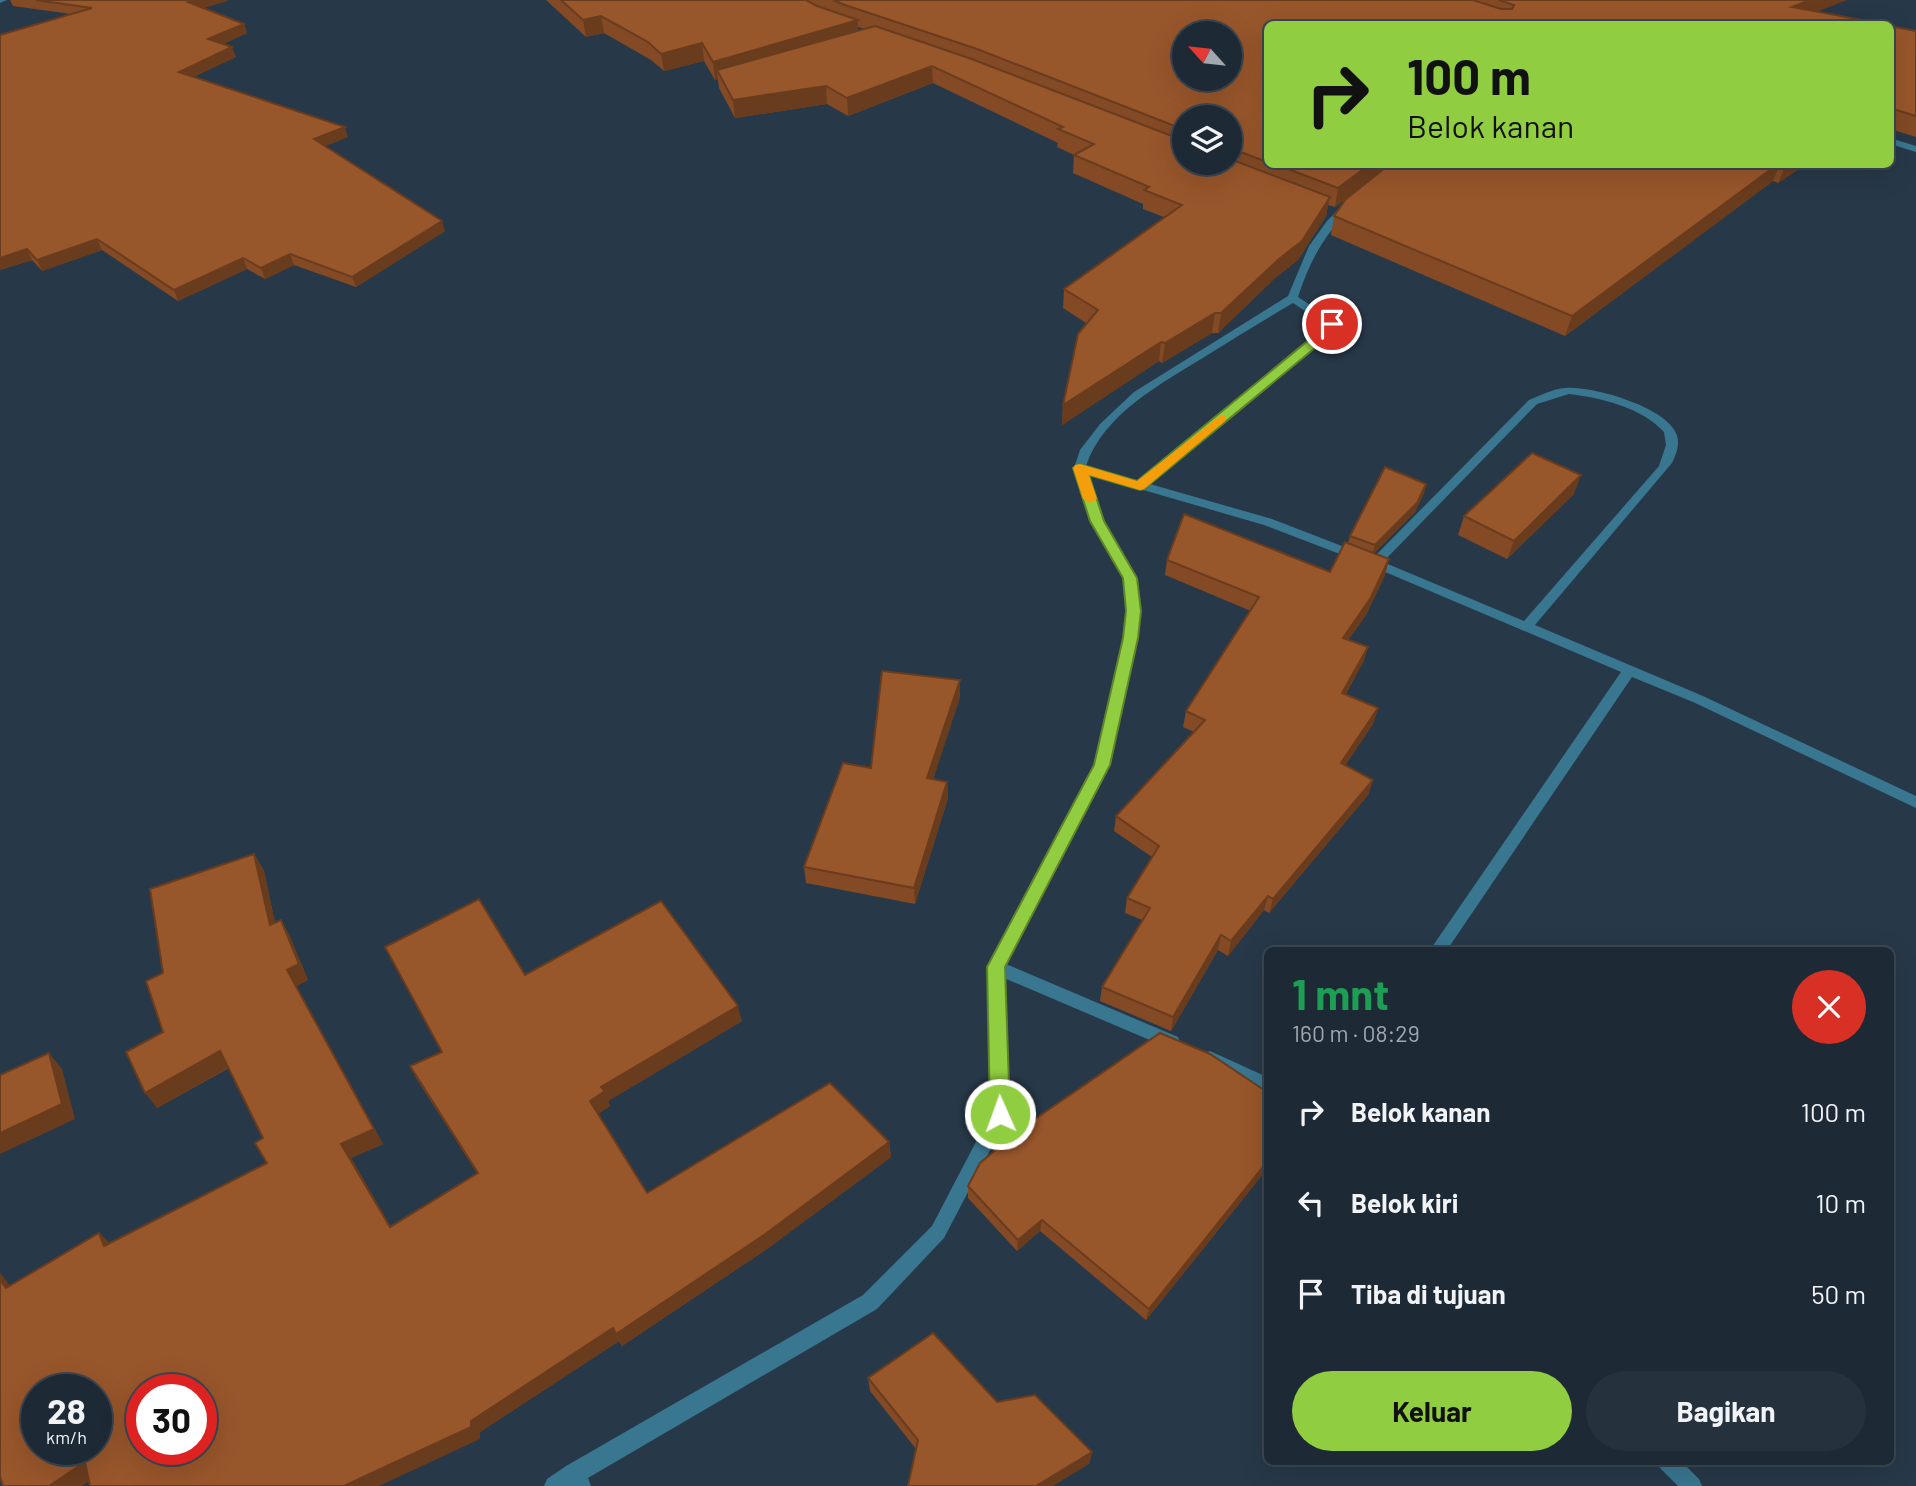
<!DOCTYPE html>
<html lang="id">
<head>
<meta charset="utf-8">
<style>
  :root { --surface:#1d2a36; --page:#25323e; --text:#f1f3f6; --muted:#a0a7ad; --line:#3b4651; --accent:#90cd40 }
  body { margin:0; font-family:Barlow,sans-serif; background:var(--page); color:var(--text); height:100vh; display:flex; flex-direction:column; font-size:26px; white-space:nowrap }
  * { box-sizing:border-box; margin:0 }
  p { font-size:23px; color:var(--muted) }
  .icon { flex:none; width:38px; height:38px; fill:none; stroke:currentColor; stroke-width:2; stroke-linecap:round; stroke-linejoin:round }
  .map { position:relative; flex:1; overflow:hidden }
  .side { position:absolute; left:1264px; top:947px; width:630px; height:518px; display:flex; flex-direction:column; background:var(--surface); border-radius:10px; box-shadow:0 7px 28px #0002,0 0 0 2px var(--line) }
  .side>* { flex:none }
  .top-card { position:absolute; left:1264px; top:21px; width:630px; height:147px; border-radius:10px; box-shadow:0 7px 28px #0002,0 0 0 2px var(--line); background:#90cd40; color:#111; overflow:hidden }
  .needle { width:46px; rotate:297deg }
  .controls { position:absolute; left:1172px; top:21px; display:grid; gap:14px }
  .controls a { display:grid; place-items:center; width:70px; height:70px; border-radius:50%; background:var(--surface); box-shadow:0 7px 28px #0002,0 0 0 2px var(--line); font-size:35px }
  .speed { position:absolute; left:21px; top:1374px; display:flex; gap:14px; font-size:35px; font-weight:700; text-align:center }
  .speed>* { display:grid; place-content:center; width:91px; height:91px; border-radius:50%; background:var(--surface); box-shadow:0 7px 28px #0002,0 0 0 2px var(--line); line-height:1 }
  .speed small { font-size:18px; font-weight:400 }
  .speed .limit { border:10px solid #d22; background:#fff; color:#111 }
  .pin { position:absolute; display:grid; place-items:center; width:60px; height:60px; color:#fff; margin:-30px; border:4px solid #fff; border-radius:50%; box-shadow:0 2px 7px #0007 }
  .me { position:absolute; width:77px; margin:-38px; rotate:358deg; stroke-linejoin:round; filter:drop-shadow(0 0 5px #0008) }
  .turn { display:flex; align-items:center; gap:24px; height:147px; padding:0 28px; font-size:32px }
  .turn .icon { width:91px; height:91px; stroke-width:2.5 }
  .turn b { display:block; font-size:49px; line-height:60px }
  .round { display:grid; place-items:center; flex:none; width:74px; height:74px; border-radius:37px; background:var(--page) }
  .overview { display:flex; align-items:center; justify-content:space-between; height:119px; padding:0 28px }
  h1 { font-size:42px; font-weight:700; line-height:52px; color:#1e9e55 }
  .button { display:flex; gap:14px; margin-top:auto; padding:14px 28px }
  .button a { flex:1; height:80px; border-radius:42px; background:var(--accent); color:#111; font-size:28px; font-weight:700; line-height:80px; text-align:center }
  .button a+a { background:var(--page); color:var(--text) }
  ul { padding:0; list-style:none }
  li { display:flex; align-items:center; gap:21px; height:91px; padding:0 28px }
  li div { flex:1 }
  li b { display:block; font-size:26px }
  li em { font-style:normal }
  .map>svg:first-child { display:block }
</style>
</head>
<body>
<div class="map">
<svg width="1916" height="1486" viewBox="0 0 1916 1486">
  <rect width="100%" height="100%" fill="#273848"/>
  <g fill="none" stroke-linecap="round" stroke-linejoin="round">
    <!-- street -->
    <g fill="#39768f" fill-rule="evenodd">
      <path d="M0,0H7L0,3Z"/>
      <path d="M1890,138L1916,146V152L1890,144Z"/>
      <path d="M1347,201L1355,203C1325,235 1312,255 1298,297L1336,322L1337,324L1333,332L1150,484L1272,519L1373,558L1529,400C1541,395 1553,389 1565,388C1593,386 1661,406 1675,431C1681,442 1677,453 1672,463L1535,625L1703,696L1916,796V808L1693,702L1632,677L1447,950H1430L1621,672L1371,566L1264,525L1088,474L1103,521L1136,577L1139,611L1138,638L1109,765L1006,964L1178,1037L1180,1042L1178,1047L1172,1049L1166,1047L1004,978L1009,1114L944,1238L877,1309L588,1478L591,1486H544L547,1479L566,1466L863,1295L932,1226L991,1113L988,967L1095,765L1124,638L1127,611L1124,577L1091,521L1074,468L1080,450L1100,424L1134,392L1288,296L1309,246L1327,221ZM1293,303L1326,325L1325,328L1139,481L1086,466C1104,413 1161,384 1206,356C1235,338 1264,320 1293,303ZM1569,394C1601,398 1641,407 1664,432L1666,445L1659,466L1524,621L1383,562L1537,404Z"/>
      <path d="M1210,1051L1267,1077V1093L1204,1063L1202,1058L1204,1053Z"/>
      <path d="M1657,1461H1681L1699,1479L1702,1486H1678L1660,1468Z"/>
    </g>
  </g>
  <!-- wall -->
  <g fill="#834a25" fill-rule="evenodd">
    <path d="M10,0H228L204,8L244,24L247,33L223,44L236,57L193,77L348,137L325,146L445,231L356,287L294,265L265,279L247,269L178,301L102,250L42,271L32,260L0,270L71,14L13,6Z"/>
    <path d="M546,0H1847L1267,24V164H1806L1778,183L1773,181L1565,336L1331,235L1334,216L1361,187L1335,207L1328,205L1326,216L1298,260L1275,278L1218,333H1212L1162,363L1159,361L1062,425L1063,405L1086,323L1063,308L1064,289L1164,217L1143,209V204L1073,173L1074,155L1057,147L1058,143L933,83L848,116L827,104L735,118L719,88L718,79L715,80L704,61L664,71L651,60L604,33L586,37ZM858,27L865,29L858,31ZM1185,117H1230V163H1185Z"/>
    <path d="M1890,26L1916,31V137L1890,129Z"/>
    <path d="M1426,484L1424,493L1415,512L1374,553L1389,559L1385,575L1366,615L1348,640L1368,647L1363,662L1346,694L1378,708L1373,724L1345,765L1373,780L1368,795L1269,913L1264,910L1228,956L1218,950L1171,1031L1100,1001L1102,987L1142,920L1125,913L1127,898L1152,857L1114,831L1116,816L1194,732L1183,727L1186,711L1251,611L1165,575L1167,560L1330,572L1348,543L1350,536Z"/>
    <path d="M1574,494L1507,559L1458,535L1464,516Z"/>
    <path d="M960,680V697L933,779L947,782L948,798L915,904L806,883L804,867L871,768Z"/>
    <path d="M254,854L264,871L275,923L281,920L290,937L308,980L296,986L383,1144L351,1158L390,1226L477,1173L418,1081L410,1066L441,1052L525,975L742,1021L608,1101L610,1106L598,1114L647,1193L889,1142L891,1157L767,1249L622,1346L619,1341L480,1432V1439L89,1481L0,1477V1273L10,1286L99,1233L110,1244L267,1163L263,1138L229,1068L157,1108L163,1032V973Z"/>
    <path d="M1267,1092V1169L1146,1320L1040,1231L1017,1251L968,1198V1186Z"/>
    <path d="M868,1378L997,1402L1092,1452L1089,1464L916,1449L870,1391Z"/>
  </g>
  <!-- shaded-wall -->
  <g fill="#6a3c1e">
    <path d="M194,0H228V1L191,11L188,2Z"/>
    <path d="M1810,0H1847L1785,24L1792,7Z"/>
    <path d="M601,16L604,33L586,37L583,20Z"/>
    <path d="M858,20V38L717,70L718,79L715,80L713,62Z"/>
    <path d="M244,24L247,33L212,49L208,39Z"/>
    <path d="M702,43L704,61L664,71L661,54Z"/>
    <path d="M232,47L236,57L183,82L179,72Z"/>
    <path d="M932,66L933,83L848,116L847,98Z"/>
    <path d="M826,86L827,104L735,118L733,100Z"/>
    <path d="M345,127L348,137L317,149L314,139Z"/>
    <path d="M1370,164H1391L1335,207L1338,188Z"/>
    <path d="M1778,164H1780L1773,181L1565,336L1572,316Z"/>
    <path d="M1786,164H1806L1778,183Z"/>
    <path d="M1330,197L1326,216L1298,260L1275,278L1218,333L1221,313Z"/>
    <path d="M442,221L445,231L356,287L352,277Z"/>
    <path d="M97,239L102,250L42,271L37,260Z"/>
    <path d="M27,249L32,260L0,270V258Z"/>
    <path d="M290,254L294,265L265,279L261,268Z"/>
    <path d="M243,258L247,269L178,301L174,290Z"/>
    <path d="M1215,313L1212,333L1162,363L1165,343Z"/>
    <path d="M1161,342L1159,361L1062,425L1063,405Z"/>
    <path d="M1581,475L1574,494L1507,559L1514,541Z"/>
    <path d="M1426,484L1424,493L1415,512L1372,555L1375,545Z"/>
    <path d="M1389,559L1385,575L1366,615L1339,653L1343,638Z"/>
    <path d="M1368,647L1363,662L1338,708L1342,693Z"/>
    <path d="M960,680V697L928,795L927,778Z"/>
    <path d="M1378,708L1373,724L1337,778L1341,763Z"/>
    <path d="M1373,780L1368,795L1269,913L1273,899Z"/>
    <path d="M947,782L948,798L915,904L914,888Z"/>
    <path d="M254,854L264,871L279,942L270,925Z"/>
    <path d="M1268,896L1264,910L1228,956L1231,941Z"/>
    <path d="M281,920L290,937L308,980L296,986L383,1144L351,1158L399,1241L341,1144L287,970Z"/>
    <path d="M1221,935L1218,950L1171,1031L1173,1017Z"/>
    <path d="M738,1006L742,1021L608,1101L610,1106L595,1116L590,1101L601,1087Z"/>
    <path d="M220,1051L231,1066L157,1108L145,1093Z"/>
    <path d="M49,1053L62,1069L75,1119L0,1154V1133Z"/>
    <path d="M889,1142L891,1157L767,1249L622,1346L616,1334Z"/>
    <path d="M1267,1162V1169L1146,1320L1149,1309Z"/>
    <path d="M1042,1220L1040,1231L1017,1251L1018,1240Z"/>
    <path d="M99,1233L113,1247L104,1246Z"/>
    <path d="M0,1273L22,1301L6,1288L0,1280Z"/>
    <path d="M613,1328L619,1341L480,1432V1439L379,1486H344L471,1421Z"/>
    <path d="M1092,1452L1089,1464L1053,1486H1036Z"/>
    <path d="M85,1462L101,1473L82,1486H49Z"/>
  </g>
  <!-- building -->
  <g fill="#98562b" stroke="#6a3c1e" stroke-width="2" fill-rule="evenodd">
    <path d="M36,0H194L188,2L244,24L208,39L232,47L179,72L345,127L314,139L442,221L352,277L290,254L261,268L243,258L174,290L97,239L37,260L27,249L0,258V35L92,8Z"/>
    <path d="M561,0H806L817,6L858,20L713,62L702,43L661,54L648,42L601,16L583,20Z"/>
    <path d="M833,0H1473L1501,9H1512L1514,5L1499,0H1810L1792,7L1883,24H1267V162L1230,148V117H1185V130L977,49L845,5ZM1185,33H1230V79H1185Z"/>
    <path d="M875,26L969,58L1185,141V163H1230V159L1330,197L1302,241L1279,259L1221,313H1215L1165,343L1161,342L1063,405L1078,334L1098,310L1064,289L1182,205L1144,190L1149,187L1074,155L1094,144L1058,129L1063,127L932,66L847,98L826,86L733,100L717,70Z"/>
    <path d="M1890,26L1916,31V116L1890,108Z"/>
    <path d="M1275,164H1370L1338,188Z"/>
    <path d="M1390,164H1778L1572,316L1334,216L1346,199Z"/>
    <path d="M1532,453L1581,475L1514,541L1464,516Z"/>
    <path d="M1385,467L1426,484L1417,503L1375,545L1350,536Z"/>
    <path d="M1184,514L1330,572L1345,542L1389,559L1370,599L1343,638L1368,647L1342,693L1378,708L1341,763L1373,780L1273,899L1268,896L1231,941L1221,935L1173,1017L1102,987L1150,908L1127,898L1159,846L1116,816L1205,720L1186,711L1259,597L1167,560Z"/>
    <path d="M882,671L960,680L927,778L947,782L914,888L804,867L843,763L871,768Z"/>
    <path d="M254,854L270,925L281,920L299,964L287,970L374,1129L341,1144L390,1227L478,1173L410,1066L442,1052L385,947L479,899L525,975L661,901L738,1006L601,1087L605,1091L590,1101L647,1193L830,1083L889,1142L764,1235L616,1334L613,1328L471,1421V1427L344,1486H90L85,1462L49,1486H3L0,1477V1280L6,1288L99,1233L104,1246L267,1163L255,1143L263,1138L220,1051L145,1093L126,1052L163,1032L146,981L163,973L150,889ZM37,1390H96V1449H37ZM142,1390H201V1449H142Z"/>
    <path d="M1160,1033L1210,1054L1267,1092V1162L1149,1309L1042,1220L1018,1240L968,1186L980,1163L1022,1128Z"/>
    <path d="M49,1053L62,1104L0,1133V1075Z"/>
    <path d="M933,1333L997,1402L1035,1395L1092,1452L1036,1486H908L918,1440L868,1378Z"/>
  </g>
  <!-- route -->
  <path fill="#90cd40" stroke="#5e852a" stroke-width="2" d="M1332,321L1338,324L1333,333L1144,489L1140,490L1089,475L1104,521L1137,578L1141,611L1138,638L1110,765L1005,967L1010,1114L1007,1120L1000,1123L993,1120L990,1114L987,967L1094,765L1123,638L1126,611L1123,578L1090,521L1073,468L1080,464L1137,481Z"/>
  <!-- slow -->
  <path fill="#f59e0b" d="M1221,415L1225,416V421L1144,489L1140,490L1089,475L1097,499L1090,503L1083,499L1073,468L1075,465L1080,464L1137,481Z"/>
</svg>
<div class="controls">
<a><svg class="needle" viewBox="-14 -14 28 28"><path d="M0-13l5 13h-10z" fill="#e53935"/><path d="M0 13l5-13h-10z" fill="#a0a7ad"/></svg></a>
<a><svg class="icon" aria-label="layers" viewBox="0 0 24 24"><path d="M12 4l9 5-9 5-9-5zM3 14l9 5 9-5"/></svg></a>
</div>
<div class="speed"><div>28<small>km/h</small></div><div class="limit">30</div></div>
<div class="pin" style="left:1332px;top:324px;background:#d93025"><svg class="icon" aria-label="arrive" viewBox="0 0 24 24"><path d="M6 21V4h12l-3 4 3 4H6"/></svg></div>
<svg class="me" style="left:1000px;top:1114px" viewBox="-20 -20 40 40"><circle r="17" fill="#90cd40" stroke="#fff" stroke-width="3"/><path d="M0-11L8 9 0 5-8 9z" fill="#fff"/></svg>
<div class="top-card">
<div class="turn"><svg class="icon" aria-label="right" viewBox="0 0 24 24"><path d="M7 20v-9h11M14 6l5 5-5 5"/></svg><div><b>100 m</b>Belok kanan</div></div>
</div>
<section class="side">
<div class="overview"><div><h1>1 mnt</h1><p>160 m · 08:29</p></div><a class="round" style="background:#d93025;color:#fff"><svg class="icon" aria-label="close" viewBox="0 0 24 24"><path d="M6 6l12 12M18 6L6 18"/></svg></a></div>
<ul>
<li><svg class="icon" aria-label="right" viewBox="0 0 24 24"><path d="M7 20v-9h11M14 6l5 5-5 5"/></svg><div><b>Belok kanan</b></div><em>100 m</em></li>
<li><svg class="icon" aria-label="left" viewBox="0 0 24 24"><path d="M17 20v-9H6M10 6l-5 5 5 5"/></svg><div><b>Belok kiri</b></div><em>10 m</em></li>
<li><svg class="icon" aria-label="arrive" viewBox="0 0 24 24"><path d="M6 21V4h12l-3 4 3 4H6"/></svg><div><b>Tiba di tujuan</b></div><em>50 m</em></li>
</ul>
<div class="button"><a>Keluar</a><a>Bagikan</a></div>
</section>
</div>
</body>
</html>
